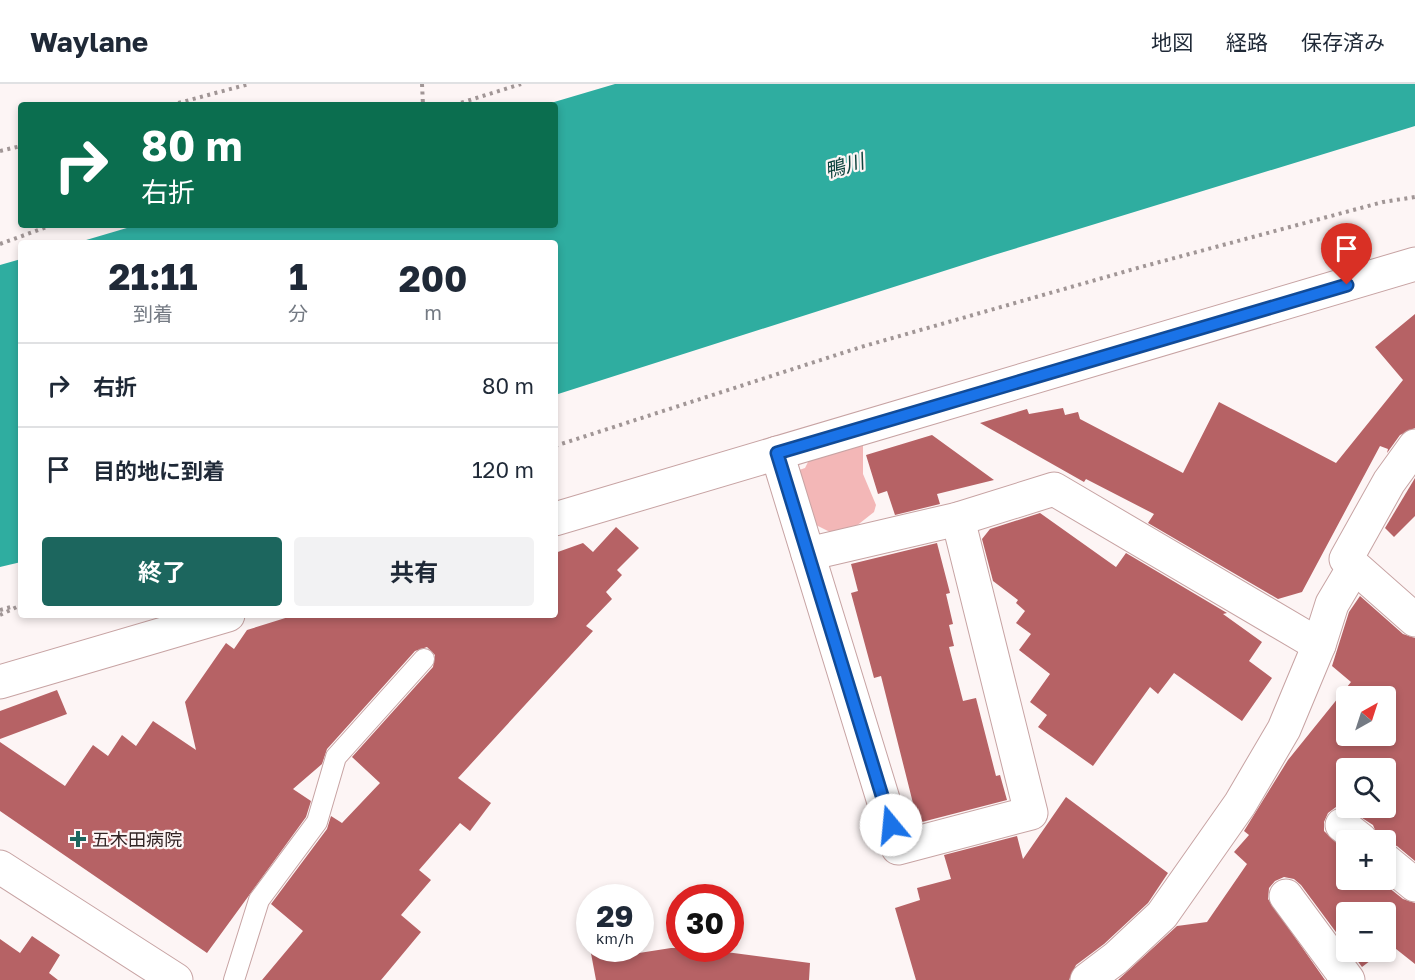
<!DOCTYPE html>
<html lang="ja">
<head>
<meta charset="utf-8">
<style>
  :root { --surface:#fff; --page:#f2f2f3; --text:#1f2937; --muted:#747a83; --line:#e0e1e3; --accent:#1c665e }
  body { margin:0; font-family:"Golos Text","Noto Sans JP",sans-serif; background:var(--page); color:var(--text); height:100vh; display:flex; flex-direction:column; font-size:22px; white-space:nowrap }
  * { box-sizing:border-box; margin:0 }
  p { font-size:20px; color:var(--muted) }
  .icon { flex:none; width:33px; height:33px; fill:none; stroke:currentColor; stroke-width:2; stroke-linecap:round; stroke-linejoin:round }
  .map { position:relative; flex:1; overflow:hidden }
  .details { position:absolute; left:18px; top:156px; width:540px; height:378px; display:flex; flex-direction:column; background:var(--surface); border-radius:6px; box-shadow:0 3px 9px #0003 }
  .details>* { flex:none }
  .banner { position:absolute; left:18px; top:18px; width:540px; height:126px; border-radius:6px; box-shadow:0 3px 9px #0003; background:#0b6e4f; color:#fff; overflow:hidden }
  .needle { width:39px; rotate:39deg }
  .buttons { position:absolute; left:1336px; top:602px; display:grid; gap:12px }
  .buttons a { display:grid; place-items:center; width:60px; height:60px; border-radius:6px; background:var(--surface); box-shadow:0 3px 9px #0003; font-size:30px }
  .speed { position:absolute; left:576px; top:800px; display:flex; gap:12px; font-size:30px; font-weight:700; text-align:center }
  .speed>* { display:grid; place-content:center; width:78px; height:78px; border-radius:50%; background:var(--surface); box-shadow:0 3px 9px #0003; line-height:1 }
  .speed small { font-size:15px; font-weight:400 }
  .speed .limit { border:9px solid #d22; background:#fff; color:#111 }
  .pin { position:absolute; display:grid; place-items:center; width:51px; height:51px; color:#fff; margin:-62px -26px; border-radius:50% 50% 50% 0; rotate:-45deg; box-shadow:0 0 6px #0007 }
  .pin .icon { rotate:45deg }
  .me { position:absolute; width:66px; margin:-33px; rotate:343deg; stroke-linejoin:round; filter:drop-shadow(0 0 4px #0008) }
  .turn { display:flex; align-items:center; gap:21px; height:126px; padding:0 24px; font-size:27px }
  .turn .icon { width:78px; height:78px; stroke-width:2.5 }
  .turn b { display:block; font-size:42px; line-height:51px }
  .eta { display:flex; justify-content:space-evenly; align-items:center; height:102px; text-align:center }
  .eta b { font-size:36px; font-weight:700; line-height:42px }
  .action { display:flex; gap:12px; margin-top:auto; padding:12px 24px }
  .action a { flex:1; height:69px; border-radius:6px; background:var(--accent); color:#fff; font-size:24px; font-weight:700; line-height:69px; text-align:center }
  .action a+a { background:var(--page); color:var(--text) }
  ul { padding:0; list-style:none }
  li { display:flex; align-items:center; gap:18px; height:84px; padding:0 24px; border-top:2px solid var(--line) }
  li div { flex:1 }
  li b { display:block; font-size:22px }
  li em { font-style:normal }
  header { display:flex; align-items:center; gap:36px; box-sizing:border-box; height:84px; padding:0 30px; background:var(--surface); border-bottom:2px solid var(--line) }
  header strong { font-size:28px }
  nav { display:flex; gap:33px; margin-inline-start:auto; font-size:21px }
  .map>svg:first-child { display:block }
</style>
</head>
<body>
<header>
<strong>Waylane</strong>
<nav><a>地図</a><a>経路</a><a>保存済み</a></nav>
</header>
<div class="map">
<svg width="1415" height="896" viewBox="0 0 1415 896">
  <rect width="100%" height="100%" fill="#fdf5f5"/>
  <!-- green -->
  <path fill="#f3b7b7" d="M863,361V390L876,421L874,428L855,443L832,449L808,437L796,387L805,384L812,370Z"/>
  <!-- water -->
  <g fill="#2fada0">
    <path d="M615,0H1415V42L994,171L555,311V159H76L137,141H555V21H544Z"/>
    <path d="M21,175V478L0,483V181Z"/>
  </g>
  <!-- building -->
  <g fill="#b66265" fill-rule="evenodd">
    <path d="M1415,230V344L1400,351L1387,369L1388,365L1380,362L1302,508L1278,515L1148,439L1154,430L1086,395L1084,398L980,339L1027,325L1029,330L1063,324L1065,331L1078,328L1080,335L1183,389L1219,318L1336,379L1403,296L1375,263Z"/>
    <path d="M932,351L994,396L937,410L940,420L895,431L887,407L878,410L866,371Z"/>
    <path d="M1415,394V432L1394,453L1385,444Z"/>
    <path d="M1040,429L1116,483L1126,469L1227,529L1223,530L1262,558L1249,577L1272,594L1242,637L1174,589L1158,610L1150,603L1093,682L1038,643L1047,631L1030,618L1050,590L1019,566L1031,550L1016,539L1025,527L1016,519L1018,516L993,497L982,455L990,445Z"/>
    <path d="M616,443L639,464L617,486L622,491L606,508L612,515L586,542L593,547L458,694L491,719L470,747L460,739L419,786L431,796L401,831L421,848L381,896H262L303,847L271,820L327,745L331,732L342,739L380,699L352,673L433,583L435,571L427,563L415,567L327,665L322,680L293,705L311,717L306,733L207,869L0,727V658L65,702L93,661L108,672L122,651L136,662L153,637L196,666L185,618L226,559L234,565L247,546L295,531H555V469L583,459L593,468Z"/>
    <path d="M937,459L950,509L946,510L953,540L949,541L954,562L949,563L963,617L976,614L996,692L1000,691L1007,716L918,739L881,592L874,594L851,509L858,507L851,480Z"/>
    <path d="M1360,512L1403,550L1415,554V777L1397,762L1386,759V756H1379L1373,741L1345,723H1336L1328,729L1324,738V747L1347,769V795H1378L1403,815L1415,819V880L1391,861L1386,865V828H1347V863L1301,801L1294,795L1284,793L1275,797L1269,804L1268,815L1325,896H1118L1177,842L1207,838L1247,780L1234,768L1249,751L1244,747L1288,676L1351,598L1332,582L1349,528ZM1347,612H1386V651H1347ZM1347,684H1386V723H1347Z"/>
    <path d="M57,606L67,630L0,655V627Z"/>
    <path d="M1066,713L1168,789L1148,819L1104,860L1076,881L1069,896H916L895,824L920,816L917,804L951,795L944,771L1017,752L1023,775Z"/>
    <path d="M32,852L60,871L49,889L58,896H0V855L20,869Z"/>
    <path d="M590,864H638L639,869L671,864H725L726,868L810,879L809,896H596Z"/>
    <path d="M1350,867H1383L1362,883Z"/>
  </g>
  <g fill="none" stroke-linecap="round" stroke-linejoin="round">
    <defs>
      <path id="service" d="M234,896L259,816L317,738L336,673L424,575"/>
      <g id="minor">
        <path d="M1415,362L1389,398L1346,475L1415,536"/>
        <path d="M777,369L898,764L1031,729L958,435"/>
        <path d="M808,470L958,435L1054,405L1319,561"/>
        <path d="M1342,741L1361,756"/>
        <path d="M1386,777L1415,801"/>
        <path d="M0,783L176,896"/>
        <path d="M1286,812L1348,896"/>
        <path d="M1087,896L1116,874L1162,831L1240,720L1284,645L1319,561L1332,520L1354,483"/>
      </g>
      <g id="tertiary">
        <path d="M555,435L1415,180"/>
        <path d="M0,598L228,531"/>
      </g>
    </defs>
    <!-- service casing -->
    <use href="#service" stroke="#c7a3a3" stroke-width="22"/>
    <!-- minor casing -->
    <use href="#minor" stroke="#c7a3a3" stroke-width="35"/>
    <!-- tertiary casing -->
    <use href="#tertiary" stroke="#c7a3a3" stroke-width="35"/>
    <!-- path -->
    <g stroke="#a19696" stroke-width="4" stroke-dasharray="3 4.5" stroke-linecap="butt">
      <path d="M422,0L423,21"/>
      <path d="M171,21L249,0"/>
      <path d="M454,21L521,0"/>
      <path d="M0,67L21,62"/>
      <path d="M0,160L52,141"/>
      <path d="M555,362L861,263L1141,183L1383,118L1415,113"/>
      <path d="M0,526L11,523"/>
      <path d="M0,531L21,521"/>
    </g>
    <!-- service -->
    <use href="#service" stroke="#fff" stroke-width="20"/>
    <!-- minor -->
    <use href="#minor" stroke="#fff" stroke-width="33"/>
    <!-- tertiary -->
    <use href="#tertiary" stroke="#fff" stroke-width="33"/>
  </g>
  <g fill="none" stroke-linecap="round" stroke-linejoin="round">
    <defs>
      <path id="route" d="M891,741L777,369L1347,201"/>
    </defs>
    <!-- route casing -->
    <use href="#route" stroke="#114b97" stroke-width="15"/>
    <!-- route -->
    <use href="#route" stroke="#1a73e8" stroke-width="10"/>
  </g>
  <!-- markers -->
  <path fill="#1c665e" stroke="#fdf5f5" stroke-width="2" d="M75 746h6v6h6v6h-6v6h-6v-6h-6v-6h6z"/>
  <g text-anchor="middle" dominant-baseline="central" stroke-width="4.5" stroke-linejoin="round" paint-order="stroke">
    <!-- poi labels -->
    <g font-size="18" fill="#322424" stroke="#fdf5f5" text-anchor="start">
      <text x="92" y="755">五木田病院</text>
    </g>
    <!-- water labels -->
    <g font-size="20" font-style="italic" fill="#0e443e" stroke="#fdf5f5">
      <text transform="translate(844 81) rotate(-16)">鴨川</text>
    </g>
  </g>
</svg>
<div class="buttons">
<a><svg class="needle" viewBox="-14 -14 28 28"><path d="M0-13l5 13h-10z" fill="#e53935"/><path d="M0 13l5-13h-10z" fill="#747a83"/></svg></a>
<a><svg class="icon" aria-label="search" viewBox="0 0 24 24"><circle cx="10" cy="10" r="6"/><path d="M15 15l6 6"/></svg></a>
<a>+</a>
<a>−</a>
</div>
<div class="speed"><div>29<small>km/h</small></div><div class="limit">30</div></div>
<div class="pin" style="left:1347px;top:201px;background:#d93025"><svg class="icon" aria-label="arrive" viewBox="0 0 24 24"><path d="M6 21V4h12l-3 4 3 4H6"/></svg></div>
<svg class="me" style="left:891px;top:741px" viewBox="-20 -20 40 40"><circle r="19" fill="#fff"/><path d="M0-13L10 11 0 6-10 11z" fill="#1a73e8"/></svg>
<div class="banner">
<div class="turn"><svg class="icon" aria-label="right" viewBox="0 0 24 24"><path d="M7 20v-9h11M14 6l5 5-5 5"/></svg><div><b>80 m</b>右折</div></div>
</div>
<section class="details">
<div class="eta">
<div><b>21:11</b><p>到着</p></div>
<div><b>1</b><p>分</p></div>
<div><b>200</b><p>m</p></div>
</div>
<ul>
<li><svg class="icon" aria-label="right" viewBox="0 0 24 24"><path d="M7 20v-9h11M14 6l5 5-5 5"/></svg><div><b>右折</b></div><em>80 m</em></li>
<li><svg class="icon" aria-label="arrive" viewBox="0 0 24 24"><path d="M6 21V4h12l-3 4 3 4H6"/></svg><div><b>目的地に到着</b></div><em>120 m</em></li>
</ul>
<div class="action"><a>終了</a><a>共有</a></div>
</section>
</div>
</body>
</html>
